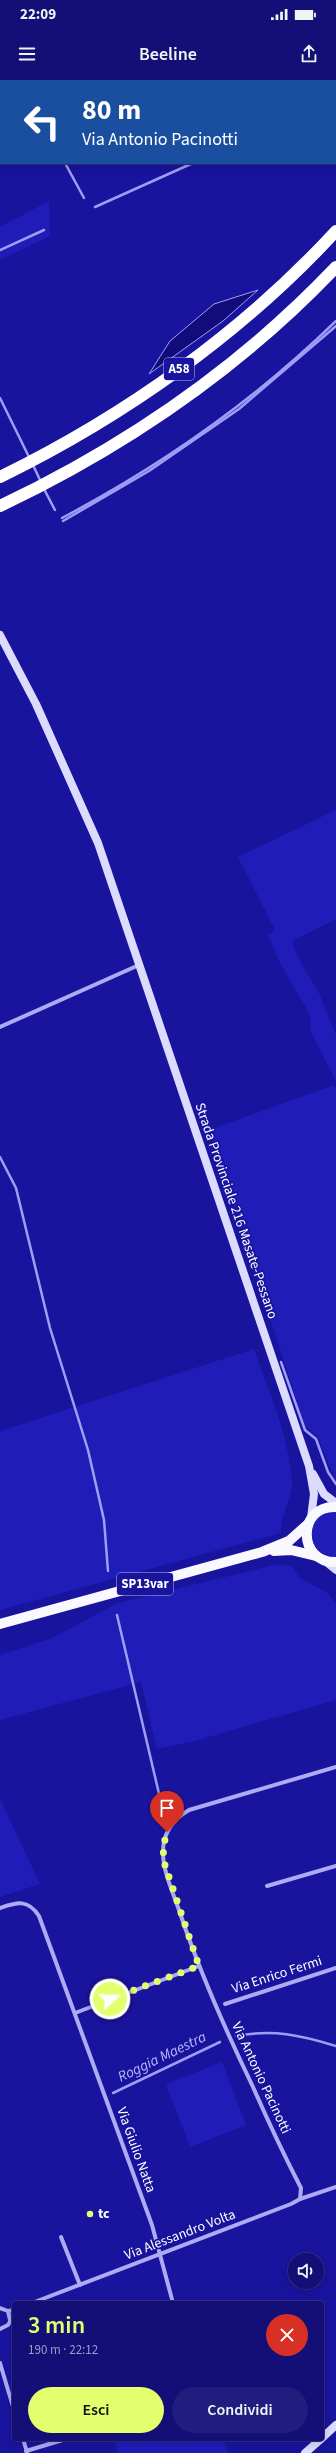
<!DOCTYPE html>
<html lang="it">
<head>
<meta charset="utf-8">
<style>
  :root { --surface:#130f76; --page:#201d7e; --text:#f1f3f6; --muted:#9d9cc5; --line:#322f88; --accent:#e4ff6e }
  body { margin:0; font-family:"Source Sans 3",sans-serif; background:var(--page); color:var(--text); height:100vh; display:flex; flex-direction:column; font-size:15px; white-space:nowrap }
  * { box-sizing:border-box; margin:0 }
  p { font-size:13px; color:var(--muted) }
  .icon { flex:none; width:22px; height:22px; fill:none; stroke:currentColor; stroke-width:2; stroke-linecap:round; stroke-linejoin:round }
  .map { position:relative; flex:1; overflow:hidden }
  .side { position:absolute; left:12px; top:2221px; width:312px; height:140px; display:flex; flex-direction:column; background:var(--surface); border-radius:4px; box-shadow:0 2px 10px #0003,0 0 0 1px var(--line) }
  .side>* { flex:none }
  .hud { position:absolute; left:0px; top:0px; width:336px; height:84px; box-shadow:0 2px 10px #0003,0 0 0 1px var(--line); background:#1a4fa0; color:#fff; overflow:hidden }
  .buttons { position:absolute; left:288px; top:2173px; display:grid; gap:8px }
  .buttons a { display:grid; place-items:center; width:36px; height:36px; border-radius:50%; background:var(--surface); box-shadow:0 2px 10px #0003,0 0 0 1px var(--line); font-size:20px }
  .pin { position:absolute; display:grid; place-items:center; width:34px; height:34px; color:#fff; margin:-41px -17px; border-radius:50% 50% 50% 0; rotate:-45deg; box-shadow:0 0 4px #0007 }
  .pin .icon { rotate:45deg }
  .me { position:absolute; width:44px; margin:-22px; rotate:70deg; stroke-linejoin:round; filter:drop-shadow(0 0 3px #0008) }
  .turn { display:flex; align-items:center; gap:14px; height:84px; padding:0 16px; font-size:18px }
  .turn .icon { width:52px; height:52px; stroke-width:2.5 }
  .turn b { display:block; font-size:28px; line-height:34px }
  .round { display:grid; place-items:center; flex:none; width:42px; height:42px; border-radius:21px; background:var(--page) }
  .headline { display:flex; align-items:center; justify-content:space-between; height:68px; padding:0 16px }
  h1 { font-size:24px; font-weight:600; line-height:30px; color:var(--accent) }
  .primary-button { display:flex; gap:8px; margin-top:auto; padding:8px 16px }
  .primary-button a { flex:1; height:46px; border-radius:24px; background:var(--accent); color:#111; font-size:16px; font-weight:600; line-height:46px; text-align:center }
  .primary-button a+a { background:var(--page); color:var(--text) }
  .status { display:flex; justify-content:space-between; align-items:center; height:28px; padding:0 20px; background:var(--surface); direction:ltr }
  .status svg { height:11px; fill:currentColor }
  header { display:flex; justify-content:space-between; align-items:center; height:52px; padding:0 16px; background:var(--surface); font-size:18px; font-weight:600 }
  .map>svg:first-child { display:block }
</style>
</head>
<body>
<div class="status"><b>22:09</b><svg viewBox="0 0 49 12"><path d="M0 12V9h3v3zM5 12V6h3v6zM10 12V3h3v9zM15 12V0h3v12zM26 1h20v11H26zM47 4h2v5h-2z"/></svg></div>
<header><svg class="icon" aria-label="menu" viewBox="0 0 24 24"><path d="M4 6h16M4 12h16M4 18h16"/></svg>Beeline<svg class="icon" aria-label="share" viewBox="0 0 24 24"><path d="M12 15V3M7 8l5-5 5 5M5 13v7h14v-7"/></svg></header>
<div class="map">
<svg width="336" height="2373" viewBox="0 0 336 2373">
  <rect width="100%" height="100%" fill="#19149e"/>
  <!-- green -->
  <g fill="#201cb8">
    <path d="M49,121L50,156L0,180V147Z"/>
    <path d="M336,730V839L292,861L298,878L319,913L336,955V1001L311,952L310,935L279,881L268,855L275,850L238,777Z"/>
    <path d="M334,1005L336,1010V1401L317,1356L305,1346L209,1050Z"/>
    <path d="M254,1269C269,1312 289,1357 292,1402C293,1416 280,1435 281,1453L0,1530V1351Z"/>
    <path d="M336,1431V1477C310,1475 300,1443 323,1433C327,1432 332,1432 336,1431Z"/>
    <path d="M274,1485L291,1486L300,1498L326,1512L336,1523V1620L195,1661L157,1669L141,1602L0,1640V1575L52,1558L118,1523Z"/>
    <path d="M0,1719L40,1804L0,1817Z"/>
    <path d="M222,1982L246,2045L190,2067L166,2004Z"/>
    <path d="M114,2359H224L228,2373H118Z"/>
  </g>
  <!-- water -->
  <path fill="#120c7b" stroke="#9f9ef6" d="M258,210L223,241L149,294L170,261L214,224Z"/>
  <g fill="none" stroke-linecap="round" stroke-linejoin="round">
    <!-- stream -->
    <g stroke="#9f9ef6" stroke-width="2.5">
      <path d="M19,0L20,1"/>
      <path d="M65,83L84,118"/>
      <path d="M95,127L193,83"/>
      <path d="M0,170L44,150"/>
      <path d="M0,318L29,377"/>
      <path d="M32,383L41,402"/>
      <path d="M44,409L55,430"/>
      <path d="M62,438C161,386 256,319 336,241"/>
      <path d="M63,441L149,391L239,329L336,246"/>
      <path d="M0,1077L16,1108L50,1248L88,1370L104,1440L108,1491"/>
      <path d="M281,1282L305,1350L316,1359L328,1392L336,1404"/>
      <path d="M117,1535L164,1735"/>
      <path d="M236,1956C273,1949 300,1955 336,1966"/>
      <path d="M113,2013L220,1962"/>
    </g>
    <!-- street -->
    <g stroke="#adabf4" stroke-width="4">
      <path d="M0,947L139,885"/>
      <path d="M267,1806L336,1786"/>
      <path d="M0,1828C17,1822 28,1819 39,1836L152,2145L173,2223"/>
      <path d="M225,1924L336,1888"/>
      <path d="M75,1933L199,1886"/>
      <path d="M300,2119L301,2108C284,2075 268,2041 253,2007C226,1951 201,1895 181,1836C175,1817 164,1795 163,1775C162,1755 172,1740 189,1730L336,1687"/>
      <path d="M61,2157L80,2205"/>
      <path d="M32,2223L291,2124L300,2119L336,2107"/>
      <path d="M0,2228L8,2231L10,2240"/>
      <path d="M8,2231L14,2230"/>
      <path d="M0,2249L8,2245L14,2235"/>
      <path d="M0,2283L14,2330"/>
      <path d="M23,2359L27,2372"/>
      <path d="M26,2371L66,2359"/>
    </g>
    <!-- secondary -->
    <g stroke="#dddbfd" stroke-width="8">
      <path d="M0,555L36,624L98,763L309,1386L314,1414L311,1438"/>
      <path d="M313,1394L324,1414L336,1423"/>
      <path d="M325,1481L336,1490"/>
      <path d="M322,2358L336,2345"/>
      <path d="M305,2373L321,2359"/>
    </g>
    <!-- primary -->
    <g stroke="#f9f8ff" stroke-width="10">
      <path d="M336,1427C297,1425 297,1483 336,1482"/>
      <path d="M274,1471L291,1470L316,1476"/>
      <path d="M0,1544L262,1472L289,1461L308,1444"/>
    </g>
    <!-- highway -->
    <g stroke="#fff" stroke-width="12">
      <path d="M0,397C125,336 242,253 336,151"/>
      <path d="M0,426C124,367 241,287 336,187"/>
    </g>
  </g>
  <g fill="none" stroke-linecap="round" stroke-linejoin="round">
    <!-- route -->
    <path stroke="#e4ff6e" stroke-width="7" stroke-dasharray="0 12.6" d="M110,1919L199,1886L164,1782L163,1767L167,1752"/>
  </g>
  <!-- markers -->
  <circle fill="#e4ff6e" stroke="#19149e" stroke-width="1.5" cx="90" cy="2134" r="4"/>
  <g text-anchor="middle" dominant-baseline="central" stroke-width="3.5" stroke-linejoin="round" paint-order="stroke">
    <!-- shield labels -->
    <g fill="#19149e" stroke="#bab8e2" stroke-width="1">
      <rect x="164" y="278" width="30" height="22" rx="3"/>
      <rect x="117" y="1493" width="56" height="22" rx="3"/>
    </g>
    <g font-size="13" font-weight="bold" fill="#fff">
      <text x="179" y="289">A58</text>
      <text x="145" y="1504">SP13var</text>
    </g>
    <!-- street labels -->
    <g font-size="14" fill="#fff" stroke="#19149e">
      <text transform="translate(236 1131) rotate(71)">Strada Provinciale 216 Masate-Pessano</text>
      <text transform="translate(277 1895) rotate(-18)">Via Enrico Fermi</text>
      <text transform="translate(261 1998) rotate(65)">Via Antonio Pacinotti</text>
      <text transform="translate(136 2070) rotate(70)">Via Giulio Natta</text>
      <text transform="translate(180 2155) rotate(-21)">Via Alessandro Volta</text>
    </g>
    <!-- poi labels -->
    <g font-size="14" font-weight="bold" fill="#fff" stroke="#19149e" text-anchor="start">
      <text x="98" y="2134">tc</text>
    </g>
    <!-- water labels -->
    <g font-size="15" font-style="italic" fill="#b9b8fa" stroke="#19149e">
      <text transform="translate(162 1977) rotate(-26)">Roggia Maestra</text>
    </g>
  </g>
</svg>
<div class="buttons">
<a><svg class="icon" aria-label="sound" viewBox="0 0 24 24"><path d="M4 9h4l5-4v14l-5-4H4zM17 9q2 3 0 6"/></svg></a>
</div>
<div class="pin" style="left:167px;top:1752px;background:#d93025"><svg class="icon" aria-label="arrive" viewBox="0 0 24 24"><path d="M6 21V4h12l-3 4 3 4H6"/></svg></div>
<svg class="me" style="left:110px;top:1919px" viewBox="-20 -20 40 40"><circle r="17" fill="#e4ff6e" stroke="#fff" stroke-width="3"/><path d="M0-11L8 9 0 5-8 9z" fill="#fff"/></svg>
<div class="hud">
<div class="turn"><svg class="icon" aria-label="left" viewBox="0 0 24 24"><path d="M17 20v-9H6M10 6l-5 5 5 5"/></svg><div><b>80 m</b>Via Antonio Pacinotti</div></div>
</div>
<section class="side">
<div class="headline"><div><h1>3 min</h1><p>190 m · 22:12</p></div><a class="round" style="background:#d93025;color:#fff"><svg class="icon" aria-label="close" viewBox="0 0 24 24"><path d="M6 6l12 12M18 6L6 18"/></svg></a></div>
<div class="primary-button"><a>Esci</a><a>Condividi</a></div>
</section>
</div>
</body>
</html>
